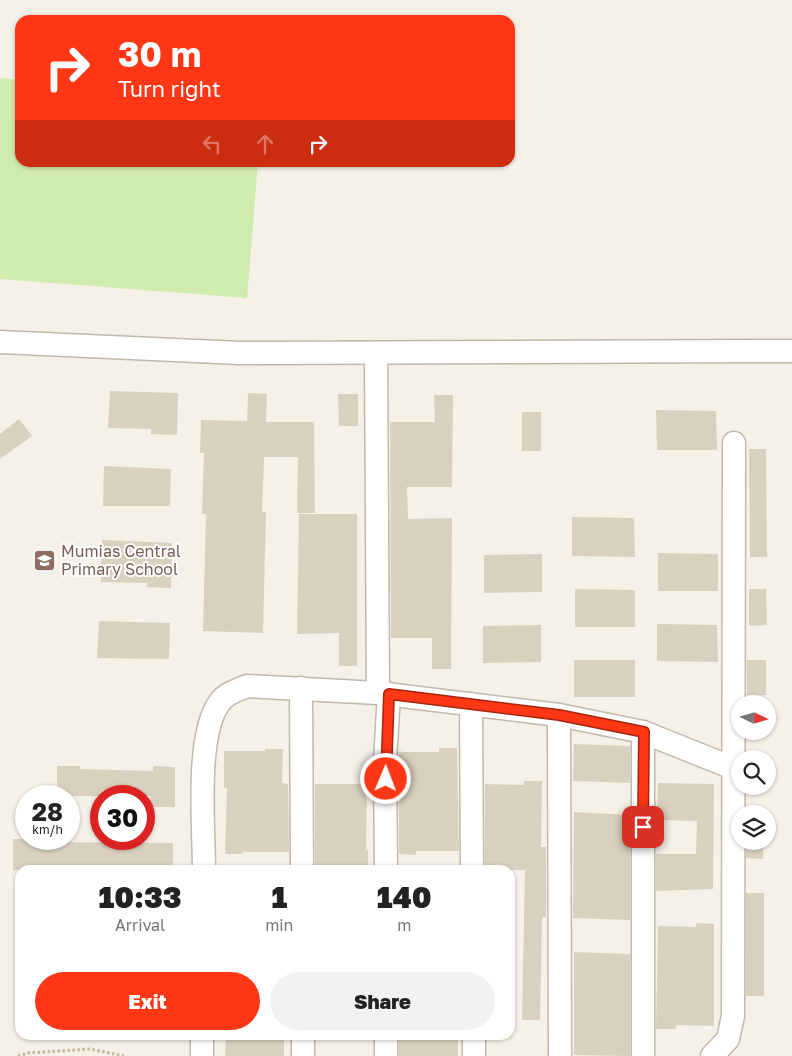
<!DOCTYPE html>
<html lang="en">
<head>
<meta charset="utf-8">
<style>
  :root { --surface:#fff; --page:#f2f2f2; --text:#222; --muted:#767676; --accent:#ff3715 }
  body { margin:0; font-family:"Golos Text",sans-serif; background:var(--page); color:var(--text); height:100vh; display:flex; flex-direction:column; font-size:19px; white-space:nowrap }
  * { box-sizing:border-box; margin:0 }
  p { font-size:16px; color:var(--muted) }
  .icon { flex:none; width:28px; height:28px; fill:none; stroke:currentColor; stroke-width:2; stroke-linecap:round; stroke-linejoin:round }
  .map { position:relative; flex:1; overflow:hidden }
  .panel { position:absolute; left:15px; top:865px; width:500px; height:175px; display:flex; flex-direction:column; background:var(--surface); border-radius:15px; box-shadow:0 1px 4px #0004 }
  .panel>* { flex:none }
  .banner { position:absolute; left:15px; top:15px; width:500px; height:152px; border-radius:15px; box-shadow:0 1px 4px #0004; background:#ff3715; color:#fff; overflow:hidden }
  .needle { width:32px; rotate:95deg }
  .tools { position:absolute; left:731px; top:695px; display:grid; gap:10px }
  .tools a { display:grid; place-items:center; width:45px; height:45px; border-radius:50%; background:var(--surface); box-shadow:0 1px 4px #0004; font-size:25px }
  .speed { position:absolute; left:15px; top:785px; display:flex; gap:10px; font-size:25px; font-weight:700; text-align:center }
  .speed>* { display:grid; place-content:center; width:65px; height:65px; border-radius:50%; background:var(--surface); box-shadow:0 1px 4px #0004; line-height:1 }
  .speed small { font-size:12px; font-weight:400 }
  .speed .limit { border:8px solid #d22; background:#fff; color:#111 }
  .pin { position:absolute; display:grid; place-items:center; width:42px; height:42px; color:#fff; margin:-21px; border-radius:10px; box-shadow:0 2px 8px #0006 }
  .me { position:absolute; width:55px; margin:-28px; rotate:1deg; stroke-linejoin:round; filter:drop-shadow(0 0 4px #0008) }
  .turn { display:flex; align-items:center; gap:18px; height:105px; padding:0 20px; font-size:22px }
  .turn .icon { width:65px; height:65px; stroke-width:2.5 }
  .turn b { display:block; font-size:35px; line-height:42px }
  .lanes { display:flex; align-items:center; height:48px; padding:0 20px; background:#0003; justify-content:center; gap:25px; direction:ltr }
  .lanes .off { opacity:.35 }
  .eta { display:flex; justify-content:space-evenly; align-items:center; height:85px; text-align:center }
  .eta b { font-size:30px; font-weight:800; line-height:35px }
  .primary-button { display:flex; gap:10px; margin-top:auto; padding:10px 20px }
  .primary-button a { flex:1; height:58px; border-radius:30px; background:var(--accent); color:#fff; font-size:20px; font-weight:800; line-height:58px; text-align:center }
  .primary-button a+a { background:var(--page); color:var(--text) }
  .map>svg:first-child { display:block }
</style>
</head>
<body>
<div class="map">
<svg width="792" height="1056" viewBox="0 0 792 1056">
  <rect width="100%" height="100%" fill="#f5f1e8"/>
  <!-- green -->
  <path fill="#d0ebae" d="M0,78L20,80V162L258,163L247,298L0,279Z"/>
  <!-- building -->
  <g fill="#dad0bf">
    <path d="M110,391L178,393L177,435L151,434V429L108,428Z"/>
    <path d="M248,393L267,394L266,422H314L315,513H297L298,457H264L262,512H266L263,633L203,631L206,514H202L204,453H200L201,420L247,421Z"/>
    <path d="M338,394H358V426H339Z"/>
    <path d="M434,395H453L452,487H407L408,519L452,518L451,669H432V638H391L390,422H435Z"/>
    <path d="M656,410L716,411L717,450H657Z"/>
    <rect x="522" y="412" width="19" height="39"/>
    <path d="M19,419L32,436L0,459V434Z"/>
    <path d="M749,449H766L767,557H750Z"/>
    <path d="M104,466L171,469L170,506H103Z"/>
    <path d="M299,514H357V666H339V633L297,634Z"/>
    <path d="M572,517L634,518L635,557L572,556Z"/>
    <path d="M102,540L172,543L171,588L147,587V583L101,582Z"/>
    <path d="M658,553L718,554V591H658Z"/>
    <path d="M542,554V592L484,593V555Z"/>
    <path d="M575,589L635,590V627H575Z"/>
    <path d="M749,589H766L767,625L749,626Z"/>
    <path d="M99,621L170,623L169,659L97,658Z"/>
    <path d="M657,624L717,625L718,662L657,661Z"/>
    <path d="M541,625V662L483,663V626Z"/>
    <rect x="574" y="660" width="61" height="37"/>
    <rect x="747" y="660" width="19" height="35"/>
    <path d="M574,744L630,746V783L573,781Z"/>
    <path d="M439,748H457L459,851H416V855L399,854V752H439Z"/>
    <path d="M265,749H283L282,783L288,784L289,852H243V854H225L227,788H224V751H265Z"/>
    <path d="M57,766H80V769L153,771V766L175,767V807H151V796H57Z"/>
    <path d="M524,781H542L541,847H546V917H542L540,1020H522L525,870H485V784L524,785Z"/>
    <path d="M658,783L714,784L713,889L656,891V854H696L697,821L657,820Z"/>
    <path d="M315,784H367L366,850H368V870H315Z"/>
    <path d="M574,812L630,815V920L573,918Z"/>
    <path d="M13,839H34V842L173,843V870H13Z"/>
    <path d="M746,841H763V859L746,858Z"/>
    <rect x="746" y="893" width="18" height="103"/>
    <path d="M696,923L714,924V1026L676,1025V1029H656L658,926L696,927Z"/>
    <path d="M574,952L630,954V1056L574,1055Z"/>
    <path d="M226,1035H284V1056H225Z"/>
    <rect x="399" y="1035" width="59" height="21"/>
  </g>
  <g fill="none" stroke-linecap="round" stroke-linejoin="round">
    <defs>
      <g id="minor">
        <path d="M0,342L240,353L792,351"/>
        <path d="M376,353L378,693"/>
        <path d="M301,688L302,870"/>
        <path d="M471,704L472,870"/>
        <path d="M559,715L560,1056"/>
        <path d="M204,870C204,828 195,734 220,702C226,693 238,690 247,686L378,693L559,715L643,732L733,768"/>
        <path d="M386,870L385,761L389,694"/>
        <path d="M303,1035V1056"/>
        <path d="M386,1035V1056"/>
        <path d="M474,1035V1056"/>
        <path d="M202,1056V1035"/>
        <path d="M643,1056V732"/>
        <path d="M712,1056L728,1039L733,1016L734,443"/>
      </g>
    </defs>
    <!-- minor casing -->
    <use href="#minor" stroke="#c1b9aa" stroke-width="25"/>
    <!-- path -->
    <path stroke="#c3b59a" stroke-width="3" stroke-dasharray="2.5 2.5" stroke-linecap="butt" d="M18,1056L28,1053L90,1049L124,1056"/>
    <!-- minor -->
    <use href="#minor" stroke="#fff" stroke-width="22"/>
  </g>
  <g fill="none" stroke-linecap="round" stroke-linejoin="round">
    <defs>
      <path id="route" d="M386,779L389,694L559,715L644,732L643,827"/>
    </defs>
    <!-- route casing -->
    <use href="#route" stroke="#a6240e" stroke-width="12"/>
    <!-- route -->
    <use href="#route" stroke="#ff3715" stroke-width="9"/>
  </g>
  <!-- icons -->
  <defs>
    <symbol id="school-square" viewBox="-11 -11 22 22"><rect x="-9" y="-9" width="18" height="18" rx="4" fill="#8d6e63" stroke="#fff"/><path d="M0-5L7-2L0 1L-7-2ZM-4 1L0 2.5L4 1V4Q0 6-4 4Z" fill="#fff"/></symbol>
  </defs>
  <g fill-rule="evenodd">
    <use href="#school-square" x="32" y="548" width="25" height="25"/>
  </g>
  <g text-anchor="middle" dominant-baseline="central" stroke-width="4" stroke-linejoin="round" paint-order="stroke">
    <!-- education labels -->
    <g font-size="16" fill="#785e54" stroke="#fff" text-anchor="start">
      <text x="61" y="551">Mumias Central<tspan x="61" dy="18">Primary School</tspan></text>
    </g>
  </g>
</svg>
<div class="tools">
<a><svg class="needle" viewBox="-14 -14 28 28"><path d="M0-13l5 13h-10z" fill="#e53935"/><path d="M0 13l5-13h-10z" fill="#767676"/></svg></a>
<a><svg class="icon" aria-label="search" viewBox="0 0 24 24"><circle cx="10" cy="10" r="6"/><path d="M15 15l6 6"/></svg></a>
<a><svg class="icon" aria-label="layers" viewBox="0 0 24 24"><path d="M12 4l9 5-9 5-9-5zM3 14l9 5 9-5"/></svg></a>
</div>
<div class="speed"><div>28<small>km/h</small></div><div class="limit">30</div></div>
<div class="pin" style="left:643px;top:827px;background:#d93025"><svg class="icon" aria-label="arrive" viewBox="0 0 24 24"><path d="M6 21V4h12l-3 4 3 4H6"/></svg></div>
<svg class="me" style="left:386px;top:779px" viewBox="-20 -20 40 40"><circle r="17" fill="#ff3715" stroke="#fff" stroke-width="3"/><path d="M0-11L8 9 0 5-8 9z" fill="#fff"/></svg>
<div class="banner">
<div class="turn"><svg class="icon" aria-label="right" viewBox="0 0 24 24"><path d="M7 20v-9h11M14 6l5 5-5 5"/></svg><div><b>30 m</b>Turn right</div></div>
<div class="lanes"><svg class="icon off" aria-label="left" viewBox="0 0 24 24"><path d="M17 20v-9H6M10 6l-5 5 5 5"/></svg><svg class="icon off" aria-label="ahead" viewBox="0 0 24 24"><path d="M12 20V5M6 11l6-6 6 6"/></svg><svg class="icon" aria-label="right" viewBox="0 0 24 24"><path d="M7 20v-9h11M14 6l5 5-5 5"/></svg></div>
</div>
<section class="panel">
<div class="eta">
<div><b>10:33</b><p>Arrival</p></div>
<div><b>1</b><p>min</p></div>
<div><b>140</b><p>m</p></div>
</div>
<div class="primary-button"><a>Exit</a><a>Share</a></div>
</section>
</div>
</body>
</html>
